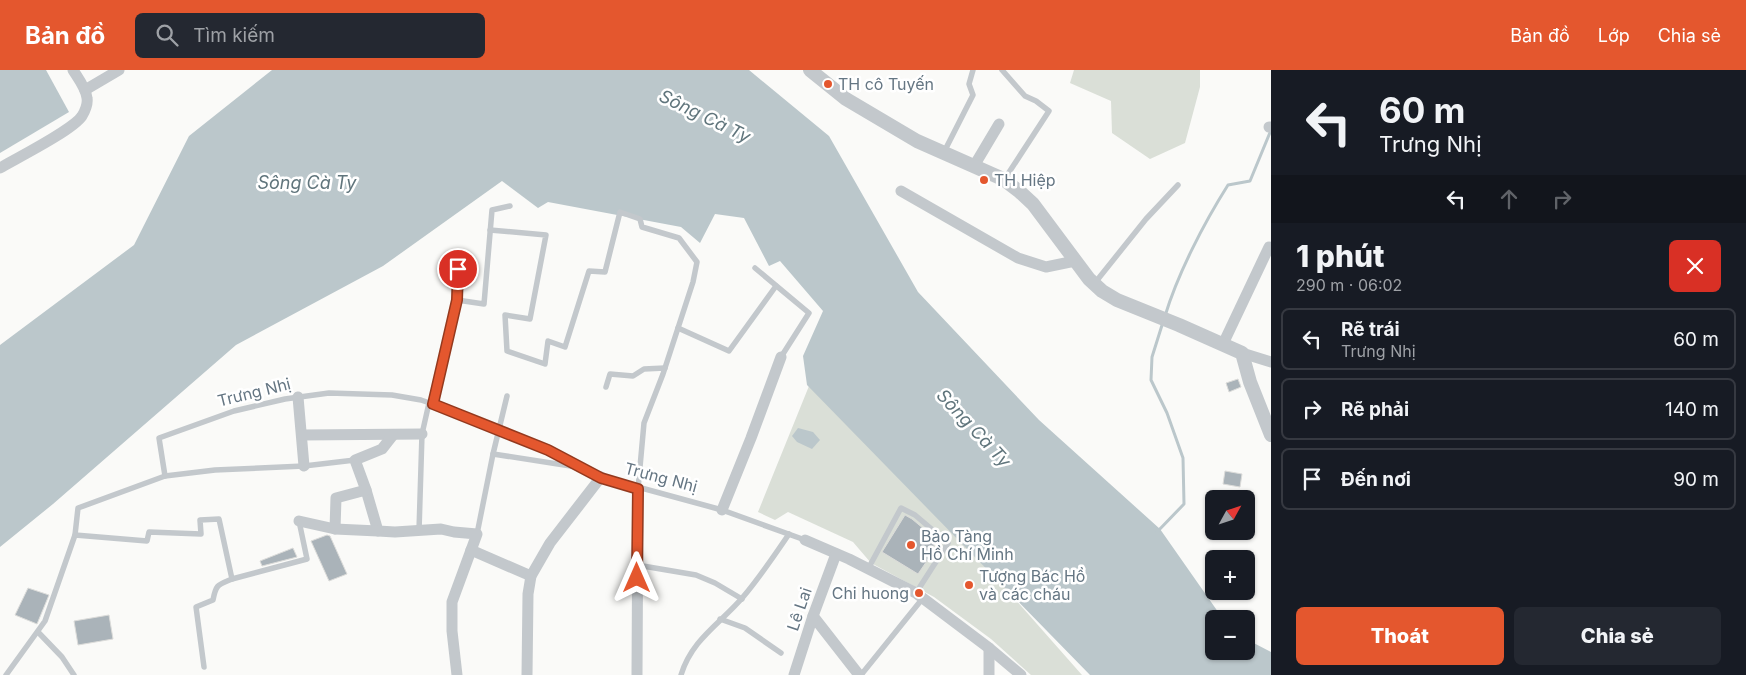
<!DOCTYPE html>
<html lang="vi">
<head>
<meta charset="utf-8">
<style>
  :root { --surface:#171b24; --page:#242831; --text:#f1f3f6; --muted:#9ea1a6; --line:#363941; --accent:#e4572e }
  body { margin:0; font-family:Inter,sans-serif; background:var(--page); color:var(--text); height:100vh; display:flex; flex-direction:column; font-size:19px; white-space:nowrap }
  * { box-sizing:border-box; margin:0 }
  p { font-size:16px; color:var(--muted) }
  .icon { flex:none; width:28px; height:28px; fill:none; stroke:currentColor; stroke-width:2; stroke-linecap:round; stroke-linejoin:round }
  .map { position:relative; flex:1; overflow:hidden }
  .panel { display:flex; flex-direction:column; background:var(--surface); width:475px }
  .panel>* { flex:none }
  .top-card { background:#171b24; color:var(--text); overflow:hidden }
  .needle { width:32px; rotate:50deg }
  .controls { position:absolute; left:1205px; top:420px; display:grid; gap:10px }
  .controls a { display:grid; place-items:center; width:50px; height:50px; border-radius:8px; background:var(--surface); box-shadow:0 1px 4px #0004; font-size:25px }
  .pin { position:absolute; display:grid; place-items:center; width:42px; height:42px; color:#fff; margin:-21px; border:2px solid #fff; border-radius:50%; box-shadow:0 1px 5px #0007 }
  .me { position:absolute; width:55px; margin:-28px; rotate:0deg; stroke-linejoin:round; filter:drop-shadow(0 0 4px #0008) }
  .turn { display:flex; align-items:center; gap:18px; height:105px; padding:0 25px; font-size:22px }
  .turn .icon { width:65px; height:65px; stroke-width:2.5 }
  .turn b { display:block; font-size:35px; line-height:42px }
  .lanes { display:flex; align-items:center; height:48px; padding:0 25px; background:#0003; justify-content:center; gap:25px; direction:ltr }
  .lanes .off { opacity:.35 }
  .round { display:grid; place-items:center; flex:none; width:52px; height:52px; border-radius:8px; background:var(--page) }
  .head { display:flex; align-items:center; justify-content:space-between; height:85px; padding:0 25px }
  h1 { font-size:30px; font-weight:800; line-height:38px }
  .button { display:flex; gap:10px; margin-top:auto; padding:10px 25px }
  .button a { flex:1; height:58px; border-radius:8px; background:var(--accent); color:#fff; font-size:20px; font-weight:800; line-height:58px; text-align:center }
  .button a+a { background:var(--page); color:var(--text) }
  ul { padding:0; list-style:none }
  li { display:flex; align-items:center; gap:15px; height:62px; margin:0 10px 8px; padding:0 15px; border:2px solid var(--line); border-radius:8px }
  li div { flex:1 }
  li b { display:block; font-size:19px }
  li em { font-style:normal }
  header { display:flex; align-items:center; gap:30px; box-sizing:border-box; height:70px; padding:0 25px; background:var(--accent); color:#fff }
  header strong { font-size:24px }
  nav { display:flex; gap:28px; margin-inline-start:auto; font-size:18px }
  .search { width:350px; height:45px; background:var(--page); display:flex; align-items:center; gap:12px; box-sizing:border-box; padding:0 18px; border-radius:8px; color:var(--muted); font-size:19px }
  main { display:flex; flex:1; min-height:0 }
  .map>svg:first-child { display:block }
</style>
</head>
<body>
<header>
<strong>Bản đồ</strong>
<div class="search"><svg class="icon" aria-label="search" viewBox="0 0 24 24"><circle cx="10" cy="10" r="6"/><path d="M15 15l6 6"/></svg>Tìm kiếm</div>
<nav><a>Bản đồ</a><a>Lớp</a><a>Chia sẻ</a></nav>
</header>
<main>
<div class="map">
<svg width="1271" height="605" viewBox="0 0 1271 605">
  <rect width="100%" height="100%" fill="#fafaf8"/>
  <!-- green -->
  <g fill="#dadfd7">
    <path d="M1074,0H1200V17L1185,73L1150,89L1112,63L1111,31L1070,13Z"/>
    <path d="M809,316L1000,512L1082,605H1031L991,569L934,527L871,493L853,472L788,442L775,450L758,442Z"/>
  </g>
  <!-- water -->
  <g fill="#bbc7cb">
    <path d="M0,0H46L69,42L0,83Z"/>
    <path d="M272,0H749L829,66L918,222L1039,350L1160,459L1223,549H1214V581H1246V569L1271,582V605H1090L807,315L803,286L823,241L780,191L769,196L744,148L715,144L700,173L681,157L548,132L538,138L502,111L383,196L236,275L53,434L0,477V275L134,175L189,66Z"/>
    <path d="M798,358L813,362L820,370L812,379L797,372L792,366Z"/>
  </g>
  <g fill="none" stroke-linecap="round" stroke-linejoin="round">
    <!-- stream -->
    <g stroke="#bbc7cb" stroke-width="3">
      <path d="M1165,246C1178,203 1204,153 1228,115L1250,111L1271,60"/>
      <path d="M1157,462L1184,434L1183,388L1167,343L1151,310L1152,287L1163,252"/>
    </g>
  </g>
  <!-- building -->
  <g fill="#aab3b9" stroke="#dcdcda">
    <path d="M1238,309L1241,317L1229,322L1226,313Z"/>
    <path d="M1225,401L1242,404L1240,417L1223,414Z"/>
    <path d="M905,445L912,449L936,469L931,485L918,504L882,482Z"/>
    <path d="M327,465L330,466L347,504L329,511L311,471Z"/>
    <path d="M293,478L297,487L262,496L260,491Z"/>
    <path d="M28,518L49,525L37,554L15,545Z"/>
    <path d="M109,545L113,569L78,575L74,551Z"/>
  </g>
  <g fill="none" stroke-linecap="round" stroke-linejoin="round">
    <!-- service -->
    <g stroke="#c3c8cc" stroke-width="5.5">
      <path d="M1002,0L1025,26L1036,31L1049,41L1004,110"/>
      <path d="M944,82L973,25L969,14L973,0"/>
      <path d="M490,160L546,165L530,249L505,245L507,281L545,294L548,271L565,277L589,201L605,202L620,142L640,149L642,157L679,168L697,192L693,212L663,304L644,353L638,419"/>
      <path d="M755,198L809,243L781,287"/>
      <path d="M1094,214L1146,149L1178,115"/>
      <path d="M457,230L484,234L492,140L510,136"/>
      <path d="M678,258L729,281L776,216"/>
      <path d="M606,317L610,304L633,306L644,299L665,298"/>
      <path d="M433,334L457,230L458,199"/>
      <path d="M493,384L577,397"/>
      <path d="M165,406L159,368L234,341L285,329L329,323L392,325L421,330L441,337L548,379L601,407L722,440L805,470"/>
      <path d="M419,461L422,364L429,333"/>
      <path d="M477,464L493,384L507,326"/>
      <path d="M75,465L147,471L149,462L201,464L200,450L219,449L232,509L307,489L299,451"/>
      <path d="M637,495L696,505L715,513L742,529"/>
      <path d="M868,499L901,438L915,445L948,473L916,523"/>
      <path d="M720,549L745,558L781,583"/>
      <path d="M38,562L62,587L74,605"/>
      <path d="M204,597L196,537L213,530C216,514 218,515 232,509"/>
      <path d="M6,605L45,551L75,465L78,438L165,406L215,400L304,396L355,390"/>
      <path d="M681,605C692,569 720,554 743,527C760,507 774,486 789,464"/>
      <path d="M861,605L923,528"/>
    </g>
    <!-- minor -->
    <g stroke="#c3c8cc" stroke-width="11">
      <path d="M85,20L119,0"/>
      <path d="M1269,57H1271"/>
      <path d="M974,96L999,54"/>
      <path d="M0,98C17,88 73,60 82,46C85,41 88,34 87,28C86,18 78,8 73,0"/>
      <path d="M901,121L1018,188L1046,197L1075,191"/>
      <path d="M1223,274L1269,177"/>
      <path d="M1242,283L1271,292"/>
      <path d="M298,327L304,396"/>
      <path d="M302,365L422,364"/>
      <path d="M393,365L382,379L355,390L366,420L378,461L395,462L441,459L454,462L477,464L452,532V561L457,605"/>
      <path d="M722,440L751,368L781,287"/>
      <path d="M299,451L335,459L378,461"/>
      <path d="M335,459L336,428L366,420"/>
      <path d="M805,470L849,489L916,523L989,578L1021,605"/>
      <path d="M471,480L531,506"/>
      <path d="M813,546L859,605"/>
      <path d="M527,605L528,524L531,506L550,473L601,407"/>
      <path d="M637,605L638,419"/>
      <path d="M794,605L813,546L836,484"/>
      <path d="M989,605V578"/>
    </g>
    <!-- tertiary -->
    <path stroke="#c3c8cc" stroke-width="14" d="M810,0L846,29L917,71L1003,109L1020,122L1033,134L1089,209L1102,221L1117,230L1179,255L1242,283L1250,312L1271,365"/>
  </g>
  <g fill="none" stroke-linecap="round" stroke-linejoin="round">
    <defs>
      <path id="route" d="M458,199L457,230L433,334L548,380L601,408L638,419L637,508"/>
    </defs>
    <!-- route casing -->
    <use href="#route" stroke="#94391e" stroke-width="12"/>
    <!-- route -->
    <use href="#route" stroke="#e4572e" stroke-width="9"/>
  </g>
  <!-- markers -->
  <g fill="#e4572e" stroke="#fff" stroke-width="2">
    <circle cx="828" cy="14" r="5"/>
    <circle cx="984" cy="110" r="5"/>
    <circle cx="911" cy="475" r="5"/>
    <circle cx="969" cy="515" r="5"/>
    <circle cx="919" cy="523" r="5"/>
  </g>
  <g text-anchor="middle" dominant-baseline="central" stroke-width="5" stroke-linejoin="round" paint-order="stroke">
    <!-- poi labels -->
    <g font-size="16" fill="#657683" stroke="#fff" text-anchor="start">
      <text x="838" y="14">TH cô Tuyến</text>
      <text x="994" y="110">TH Hiệp</text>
      <text x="921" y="466">Bảo Tàng<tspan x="921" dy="18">Hồ Chí Minh</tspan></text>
      <text x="979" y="506">Tượng Bác Hồ<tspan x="979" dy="18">và các cháu</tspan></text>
      <text x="909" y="523" text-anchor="end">Chi huong</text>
    </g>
    <!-- street labels -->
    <g font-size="16" fill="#657683" stroke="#fff">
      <text transform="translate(254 322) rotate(-14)">Trưng Nhị</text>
      <text transform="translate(661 407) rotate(15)">Trưng Nhị</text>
      <text transform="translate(799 539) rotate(-71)">Lê Lai</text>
    </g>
    <!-- water labels -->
    <g font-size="18" font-style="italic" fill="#60757c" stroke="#fff">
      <text transform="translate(705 46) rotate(26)">Sông Cà Ty</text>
      <text x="307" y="112">Sông Cà Ty</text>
      <text transform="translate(974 358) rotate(47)">Sông Cà Ty</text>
    </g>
  </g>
</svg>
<div class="controls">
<a><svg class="needle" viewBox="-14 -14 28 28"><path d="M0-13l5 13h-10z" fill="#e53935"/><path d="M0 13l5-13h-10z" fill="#9ea1a6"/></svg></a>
<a>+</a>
<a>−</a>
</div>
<div class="pin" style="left:458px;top:199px;background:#d93025"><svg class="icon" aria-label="arrive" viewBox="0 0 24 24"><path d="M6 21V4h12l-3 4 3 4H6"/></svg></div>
<svg class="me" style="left:637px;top:508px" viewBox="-20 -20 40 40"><path d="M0-17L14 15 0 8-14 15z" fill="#e4572e" stroke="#fff" stroke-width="4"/></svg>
</div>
<section class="panel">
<div class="top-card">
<div class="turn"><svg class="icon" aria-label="left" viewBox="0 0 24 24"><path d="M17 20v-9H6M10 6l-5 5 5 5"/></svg><div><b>60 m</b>Trưng Nhị</div></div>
<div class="lanes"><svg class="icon" aria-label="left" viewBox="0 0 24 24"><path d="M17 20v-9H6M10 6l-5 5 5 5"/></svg><svg class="icon off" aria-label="ahead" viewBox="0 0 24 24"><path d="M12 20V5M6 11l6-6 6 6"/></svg><svg class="icon off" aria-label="right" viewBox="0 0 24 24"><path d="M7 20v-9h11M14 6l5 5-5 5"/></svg></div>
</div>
<div class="head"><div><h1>1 phút</h1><p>290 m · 06:02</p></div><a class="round" style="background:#d93025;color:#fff"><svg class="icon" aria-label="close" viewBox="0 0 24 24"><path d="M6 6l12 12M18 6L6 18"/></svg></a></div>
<ul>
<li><svg class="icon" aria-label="left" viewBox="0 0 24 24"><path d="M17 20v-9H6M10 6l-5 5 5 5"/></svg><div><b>Rẽ trái</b><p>Trưng Nhị</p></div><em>60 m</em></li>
<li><svg class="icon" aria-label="right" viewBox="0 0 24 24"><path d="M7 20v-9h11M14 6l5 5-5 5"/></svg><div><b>Rẽ phải</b></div><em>140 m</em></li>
<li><svg class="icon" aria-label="arrive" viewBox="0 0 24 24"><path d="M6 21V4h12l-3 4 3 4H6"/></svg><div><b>Đến nơi</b></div><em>90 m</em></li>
</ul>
<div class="button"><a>Thoát</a><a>Chia sẻ</a></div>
</section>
</main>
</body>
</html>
